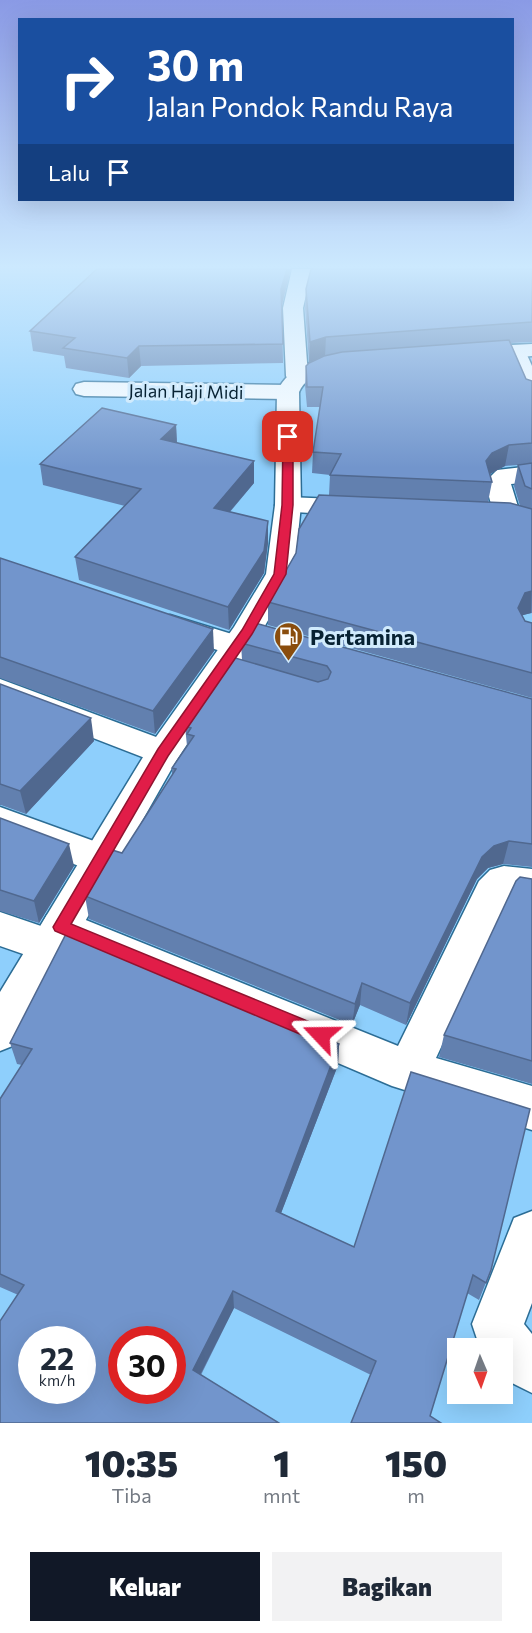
<!DOCTYPE html>
<html lang="id">
<head>
<meta charset="utf-8">
<style>
  :root { --surface:#fff; --page:#f2f2f3; --text:#1f2937; --muted:#747a83; --accent:#111827 }
  body { margin:0; font-family:Commissioner,sans-serif; background:var(--page); color:var(--text); height:100vh; display:flex; flex-direction:column; font-size:22px; white-space:nowrap }
  * { box-sizing:border-box; margin:0 }
  p { font-size:20px; color:var(--muted) }
  .icon { flex:none; width:33px; height:33px; fill:none; stroke:currentColor; stroke-width:2; stroke-linecap:round; stroke-linejoin:round }
  .map { position:relative; height:1423px; overflow:hidden }
  .details { display:flex; flex-direction:column; background:var(--surface); flex:1 }
  .details>* { flex:none }
  .top-card { position:absolute; left:18px; top:18px; width:496px; height:183px; border-radius:0px; box-shadow:0 6px 24px #0002; background:#1a4fa0; color:#fff; overflow:hidden }
  .needle { width:39px; rotate:178deg }
  .tools { position:absolute; left:447px; top:1338px; display:grid; gap:12px }
  .tools a { display:grid; place-items:center; width:66px; height:66px; border-radius:0px; background:var(--surface); box-shadow:0 6px 24px #0002; font-size:30px }
  .speed { position:absolute; left:18px; top:1326px; display:flex; gap:12px; font-size:30px; font-weight:700; text-align:center }
  .speed>* { display:grid; place-content:center; width:78px; height:78px; border-radius:50%; background:var(--surface); box-shadow:0 6px 24px #0002; line-height:1 }
  .speed small { font-size:15px; font-weight:400 }
  .speed .limit { border:9px solid #d22; background:#fff; color:#111 }
  .pin { position:absolute; display:grid; place-items:center; width:51px; height:51px; color:#fff; margin:-26px; border-radius:12px; box-shadow:0 3px 9px #0006 }
  .me { position:absolute; width:66px; margin:-33px; rotate:293deg; stroke-linejoin:round; filter:drop-shadow(0 0 4px #0008) }
  .turn { display:flex; align-items:center; gap:21px; height:126px; padding:0 30px; font-size:27px }
  .turn .icon { width:78px; height:78px; stroke-width:2.5 }
  .turn b { display:block; font-size:42px; line-height:51px }
  .then { display:flex; align-items:center; height:57px; padding:0 30px; background:#0003; gap:12px; font-size:22px }
  .eta { display:flex; justify-content:space-evenly; align-items:center; height:102px; text-align:center }
  .eta b { font-size:36px; font-weight:800; line-height:42px }
  .action { display:flex; gap:12px; margin-top:auto; padding:12px 30px }
  .action a { flex:1; height:69px; border-radius:0px; background:var(--accent); color:#fff; font-size:24px; font-weight:800; line-height:69px; text-align:center }
  .action a+a { background:var(--page); color:var(--text) }
  .map>svg:first-child { display:block }
</style>
</head>
<body>
<div class="map">
<svg width="532" height="1423" viewBox="0 0 532 1423">
  <rect width="100%" height="100%" fill="#8ecffc"/>
  <g fill="none" stroke-linecap="round" stroke-linejoin="round">
    <defs>
      <g id="minor">
        <path d="M292,269H312L303,308L308,376L305,381L297,383L289,381L286,376L283,308Z"/>
        <path d="M515,345L523,346L532,366V400L524,398L521,393L504,351L507,346Z"/>
        <path d="M84,382L288,385L296,387L299,392L296,397L288,399L84,396L76,394L73,389L76,384Z"/>
        <path d="M532,466V482L511,484L519,510L532,514V530L498,521L494,515L485,482L497,470Z"/>
        <path d="M288,497L358,500L367,502L371,508L367,514L358,516L279,511L275,505L279,499Z"/>
        <path d="M170,615L248,639L252,646L248,653L237,656L159,632L155,625L159,618Z"/>
        <path d="M0,679L175,744L180,753L175,762L163,765L0,702Z"/>
        <path d="M0,807L113,848L119,859L113,870L100,874L0,836Z"/>
        <path d="M504,866L532,869V901L513,897L508,902L436,1058L532,1086V1130L392,1086L68,948L63,958L49,963L0,946V912L41,926L47,915L61,910L398,1046L479,881L490,870Z"/>
        <path d="M532,1211V1303L524,1324L532,1334V1393L502,1378V1348H480L472,1324L514,1218Z"/>
      </g>
      <g id="secondary">
        <path d="M532,344V356L468,361L460,359L457,354L460,349L468,347Z"/>
        <path d="M348,356L356,358L359,363L356,368C336,373 309,370 299,392L301,505L294,574L262,631L176,761L15,1045L0,1051V992L151,744L234,627L266,574L275,505L277,392C290,363 319,359 348,356Z"/>
      </g>
    </defs>
    <!-- minor casing -->
    <use href="#minor" stroke="#2c6d95" stroke-width="3"/>
    <!-- secondary casing -->
    <use href="#secondary" stroke="#2c6d95" stroke-width="3"/>
    <!-- minor -->
    <use href="#minor" fill="#fff" fill-rule="evenodd"/>
    <!-- secondary -->
    <use href="#secondary" fill="#fff" fill-rule="evenodd"/>
  </g>
  <!-- wall -->
  <g fill="#6280af" fill-rule="evenodd">
    <path d="M291,269L282,305L283,363L141,366L129,378L66,368L64,356L33,351L30,331Z"/>
    <path d="M532,269V342L510,343L526,379L532,381V613L522,615L525,621L532,623V698L268,625V602L329,495L330,475L312,473L313,452L320,407H307L305,386L306,366L317,359L309,362L305,308L306,289ZM518,465L514,486L520,506L488,502L492,482L490,474L505,466Z"/>
    <path d="M176,425L177,443L254,483L230,512L268,543L264,573L229,630L79,580L75,557L125,506L43,485L40,464Z"/>
    <path d="M0,558L214,651L155,734L0,678Z"/>
    <path d="M241,643L532,699V867L503,864L488,868L477,879L406,1025L360,1005L352,1025L89,919L85,896L122,853L172,775V768L187,746L185,726L242,660Z"/>
    <path d="M0,684L94,741L26,814L1,805H0Z"/>
    <path d="M0,818L74,866L39,923L0,911Z"/>
    <path d="M532,879V1084L439,1057L444,1035Z"/>
    <path d="M10,1043L339,1044L338,1065L281,1213L354,1247L491,1270L479,1300L467,1293L430,1416L351,1423L371,1375L234,1308L201,1375L0,1287V1099L22,1065L17,1064Z"/>
  </g>
  <!-- shaded-wall -->
  <g fill="#50688f">
    <path d="M287,269H291L281,308V289Z"/>
    <path d="M326,337L325,357L309,362L310,342Z"/>
    <path d="M139,346L141,366L129,378L127,358Z"/>
    <path d="M176,425L177,446L161,439Z"/>
    <path d="M509,445L505,466L488,475L483,483L486,461L492,453Z"/>
    <path d="M254,461V483L214,530V508Z"/>
    <path d="M268,521V543L264,573L229,630L228,607Z"/>
    <path d="M532,586L531,613L520,616L518,608L525,593Z"/>
    <path d="M213,629L214,651L155,734L153,711Z"/>
    <path d="M91,718L94,741L26,814L20,791Z"/>
    <path d="M509,841L503,864L488,868L477,879L406,1025L410,1003L482,857L494,846Z"/>
    <path d="M69,844L74,866L39,923L34,901Z"/>
    <path d="M362,983L360,1005L352,1025L355,1004Z"/>
    <path d="M339,1044L338,1065L275,1229L276,1211Z"/>
    <path d="M233,1291L234,1308L195,1385L193,1370Z"/>
  </g>
  <!-- building -->
  <g fill="#7295cc" stroke="#50688f" stroke-width="1.5" fill-rule="evenodd">
    <path d="M97,269H287L281,289L283,344L139,346L127,358L63,348L75,338L30,331Z"/>
    <path d="M311,269H532V322L326,337L310,342L306,289Z"/>
    <path d="M509,340L526,379L532,381V443L509,445L492,453L486,461L492,482L330,475L341,454L313,452L323,387H307L306,366L309,363L324,356L342,352Z"/>
    <path d="M102,408L176,425L161,439L254,461L214,508L268,521L264,551L228,607L75,557L141,489L40,464Z"/>
    <path d="M532,463V489L525,486L518,465Z"/>
    <path d="M319,495L510,503L532,509V591L525,593L518,608L525,621L532,623V673L268,602L296,553L299,529Z"/>
    <path d="M0,558L213,629L153,711L0,657Z"/>
    <path d="M255,623L532,699V844L509,841L494,846L482,857L410,1003L362,983L355,1004L85,896L112,850L122,853L176,769L172,768L194,736L187,734L191,728L185,726L232,657L318,682L328,679L331,672L327,666L241,643Z"/>
    <path d="M0,684L91,718L20,791L0,784Z"/>
    <path d="M0,818L69,844L34,901L0,890Z"/>
    <path d="M520,877L532,879V1061L444,1035L516,881Z"/>
    <path d="M68,930L339,1044L276,1211L354,1247L411,1072L530,1109L491,1270L486,1283L473,1275L430,1416L441,1423H351L376,1361L233,1291L193,1370L279,1423H0V1321L24,1285L0,1274V1099L32,1049L10,1043ZM32,1340H82V1390H32ZM122,1340H172V1390H122Z"/>
  </g>
  <!-- sky -->
  <linearGradient id="sky" x2="0" y2="1"><stop stop-color="#8a9ae5"/><stop offset="0.57" stop-color="#cce9fe"/><stop offset="1" stop-color="#cce9fe" stop-opacity="0"/></linearGradient>
  <rect width="532" height="468" fill="url(#sky)"/>
  <!-- route -->
  <path fill="#e11d48" stroke="#92132f" stroke-width="1.5" d="M288,434L293,437V505L286,574L252,634L168,756L71,924L327,1029L330,1035L327,1041L321,1043L55,931L53,927L158,749L242,630L274,574L282,505L283,437Z"/>
  <!-- icons -->
  <defs>
    <symbol id="fuel-pin" viewBox="-11 -11 22 30"><path d="M0 17L-7.5 6A9.5 9.5 0 1 1 7.5 6Z" fill="#8a4d0d" stroke="#d1ebfd"/><path d="M-5.5-6h7V0h2V4h1.3V-2.5L3-4.5l.8-.8L6-3V5H2.5V1h-1V6h-7ZM-4.2-4.7v3.2H.2V-4.7Z" fill="#fff"/></symbol>
  </defs>
  <g fill-rule="evenodd">
    <use href="#fuel-pin" x="272" y="620" width="33" height="45"/>
  </g>
  <g text-anchor="middle" dominant-baseline="central" stroke-width="6" stroke-linejoin="round" paint-order="stroke">
    <!-- far-street labels -->
    <g font-size="18" fill="#072233" stroke="#d1ebfd">
      <text transform="translate(186 391) rotate(1)">Jalan Haji Midi</text>
    </g>
    <!-- poi labels -->
    <g font-size="22" font-weight="bold" fill="#072233" stroke="#d1ebfd" text-anchor="start">
      <text x="310" y="636">Pertamina</text>
    </g>
  </g>
</svg>
<div class="tools">
<a><svg class="needle" viewBox="-14 -14 28 28"><path d="M0-13l5 13h-10z" fill="#e53935"/><path d="M0 13l5-13h-10z" fill="#747a83"/></svg></a>
</div>
<div class="speed"><div>22<small>km/h</small></div><div class="limit">30</div></div>
<div class="pin" style="left:288px;top:437px;background:#d93025"><svg class="icon" aria-label="arrive" viewBox="0 0 24 24"><path d="M6 21V4h12l-3 4 3 4H6"/></svg></div>
<svg class="me" style="left:321px;top:1035px" viewBox="-20 -20 40 40"><path d="M0-17L14 15 0 8-14 15z" fill="#e11d48" stroke="#fff" stroke-width="4"/></svg>
<div class="top-card">
<div class="turn"><svg class="icon" aria-label="right" viewBox="0 0 24 24"><path d="M7 20v-9h11M14 6l5 5-5 5"/></svg><div><b>30 m</b>Jalan Pondok Randu Raya</div></div>
<div class="then">Lalu<svg class="icon" aria-label="arrive" viewBox="0 0 24 24"><path d="M6 21V4h12l-3 4 3 4H6"/></svg></div>
</div>
</div>
<section class="details">
<div class="eta">
<div><b>10:35</b><p>Tiba</p></div>
<div><b>1</b><p>mnt</p></div>
<div><b>150</b><p>m</p></div>
</div>
<div class="action"><a>Keluar</a><a>Bagikan</a></div>
</section>
</body>
</html>
